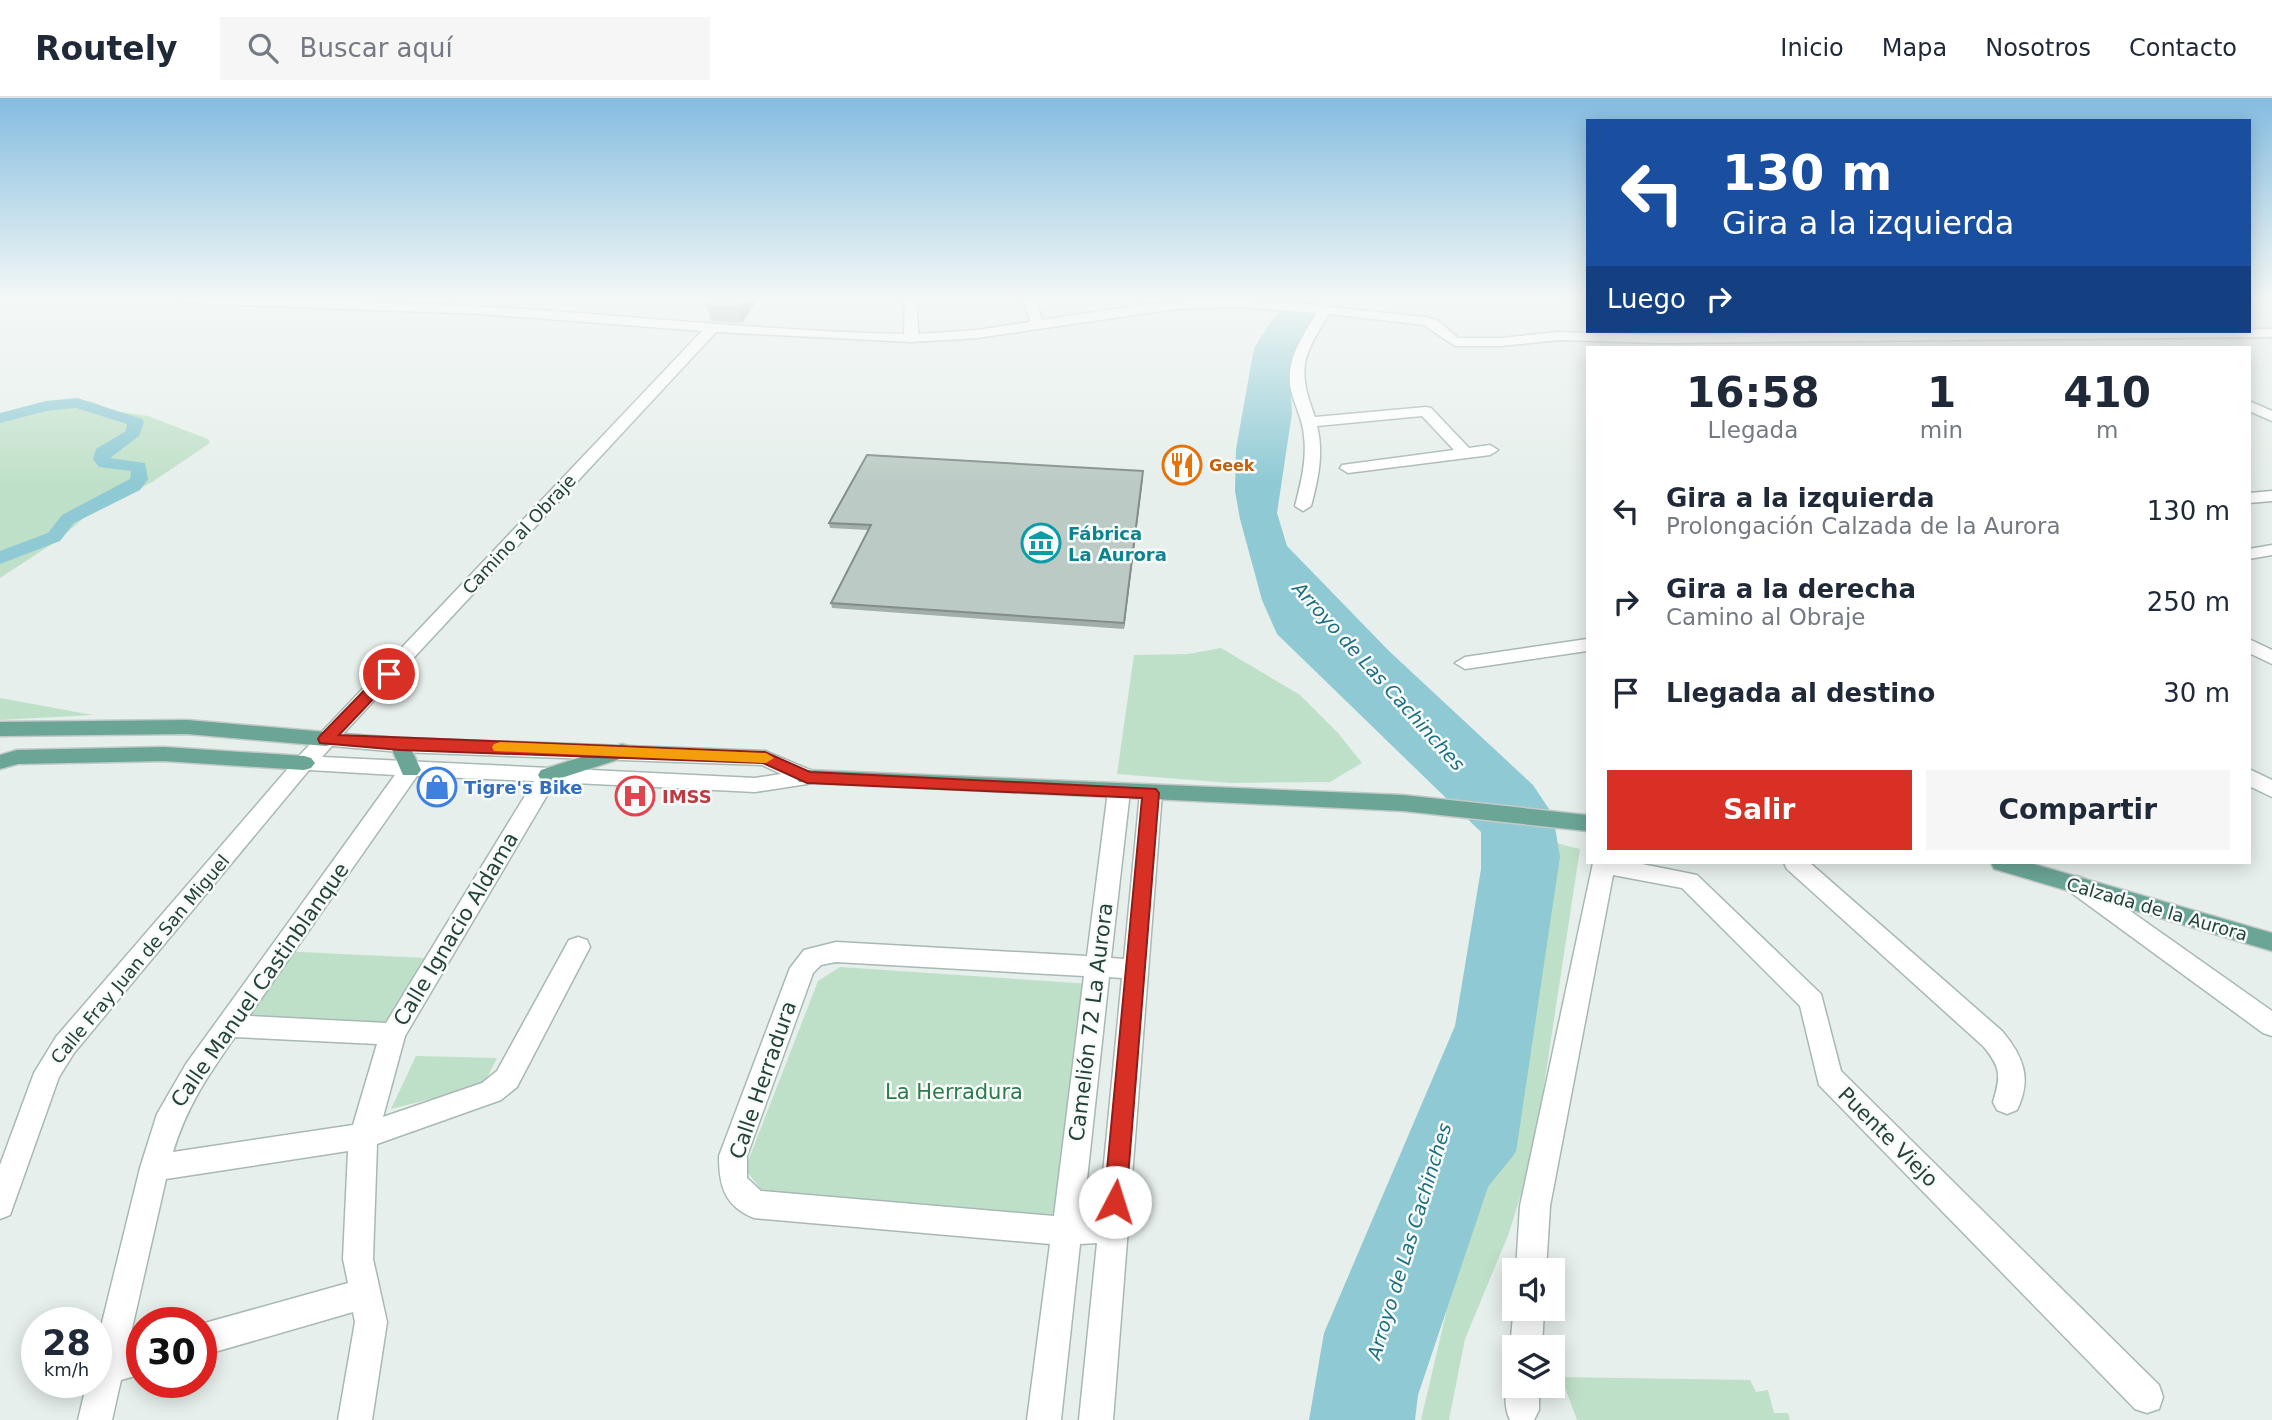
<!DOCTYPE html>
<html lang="es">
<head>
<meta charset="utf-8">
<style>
  :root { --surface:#fff; --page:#f6f6f7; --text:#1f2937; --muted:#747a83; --line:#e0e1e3; --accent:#d93025 }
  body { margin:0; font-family:"DejaVu Sans",sans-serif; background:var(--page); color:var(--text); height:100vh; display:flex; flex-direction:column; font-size:26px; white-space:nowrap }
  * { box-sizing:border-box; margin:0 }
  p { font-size:23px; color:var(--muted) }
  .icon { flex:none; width:38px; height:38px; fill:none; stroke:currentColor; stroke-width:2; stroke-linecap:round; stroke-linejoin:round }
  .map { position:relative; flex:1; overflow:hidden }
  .details { position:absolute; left:1586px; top:248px; width:665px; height:518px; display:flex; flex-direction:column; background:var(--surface); border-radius:0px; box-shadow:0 4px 18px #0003 }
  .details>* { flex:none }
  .guide { position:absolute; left:1586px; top:21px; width:665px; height:214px; border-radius:0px; box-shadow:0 4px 18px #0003; background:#1a4fa0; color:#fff; overflow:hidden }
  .controls { position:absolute; left:1502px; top:1160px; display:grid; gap:14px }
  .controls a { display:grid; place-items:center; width:63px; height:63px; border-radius:0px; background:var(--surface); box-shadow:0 4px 18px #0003; font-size:35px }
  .speed { position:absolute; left:21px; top:1209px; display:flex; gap:14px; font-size:35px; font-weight:700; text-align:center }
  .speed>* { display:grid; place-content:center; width:91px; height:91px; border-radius:50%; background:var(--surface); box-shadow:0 4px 18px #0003; line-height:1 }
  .speed small { font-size:18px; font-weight:400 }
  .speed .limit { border:10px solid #d22; background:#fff; color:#111 }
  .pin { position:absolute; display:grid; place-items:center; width:60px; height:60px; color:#fff; margin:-30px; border:4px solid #fff; border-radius:50%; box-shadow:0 2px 7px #0007 }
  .me { position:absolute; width:77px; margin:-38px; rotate:5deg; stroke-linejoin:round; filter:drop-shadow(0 0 5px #0008) }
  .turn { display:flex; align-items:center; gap:24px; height:147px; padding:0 21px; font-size:32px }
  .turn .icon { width:91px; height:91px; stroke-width:2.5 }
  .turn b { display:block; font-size:49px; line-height:60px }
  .then { display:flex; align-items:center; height:66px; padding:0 21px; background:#0003; gap:14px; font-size:26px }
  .eta { display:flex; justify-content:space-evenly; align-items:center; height:119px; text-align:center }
  .eta b { font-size:42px; font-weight:800; line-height:49px }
  .button { display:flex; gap:14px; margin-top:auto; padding:14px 21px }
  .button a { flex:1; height:80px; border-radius:0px; background:var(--accent); color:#fff; font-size:28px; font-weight:800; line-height:80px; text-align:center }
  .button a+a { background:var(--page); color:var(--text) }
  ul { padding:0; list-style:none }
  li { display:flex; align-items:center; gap:21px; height:91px; padding:0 21px }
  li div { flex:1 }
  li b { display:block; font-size:26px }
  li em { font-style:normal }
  header { display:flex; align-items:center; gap:42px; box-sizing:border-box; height:98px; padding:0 35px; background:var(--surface); border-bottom:2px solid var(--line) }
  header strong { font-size:33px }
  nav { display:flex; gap:38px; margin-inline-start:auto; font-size:24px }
  .search { width:490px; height:63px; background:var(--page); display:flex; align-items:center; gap:18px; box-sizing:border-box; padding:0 24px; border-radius:0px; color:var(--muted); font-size:26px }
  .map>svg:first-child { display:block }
</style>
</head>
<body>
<header>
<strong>Routely</strong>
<div class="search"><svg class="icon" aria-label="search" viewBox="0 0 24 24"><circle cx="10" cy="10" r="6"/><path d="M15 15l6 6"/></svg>Buscar aquí</div>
<nav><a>Inicio</a><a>Mapa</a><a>Nosotros</a><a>Contacto</a></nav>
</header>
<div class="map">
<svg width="2272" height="1322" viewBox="0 0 2272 1322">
  <rect width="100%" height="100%" fill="#e6efeb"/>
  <!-- green -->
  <g fill="#bfe0c8">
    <path d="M82,302L94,304L109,312L148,318L208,341L210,345L152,384L86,418L58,442L0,480V318L39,307Z"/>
    <path d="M1221,550L1300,597L1338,635L1362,665L1330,684L1230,685L1117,676L1134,557L1188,556Z"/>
    <path d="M0,600L93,617L0,622Z"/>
    <path d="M1556,745L1580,751L1537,1033L1525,1083L1509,1135L1465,1241L1449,1322H1421Z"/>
    <path d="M280,853L426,860L393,936L227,928Z"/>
    <path d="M840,869L1090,886L1054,1122L761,1092L745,1071L818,883Z"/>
    <path d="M416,958L497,960L483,988L391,1011Z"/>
    <path d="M1561,1279L1750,1282L1756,1294L1768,1292L1774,1315H1788L1790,1322H1577Z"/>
  </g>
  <!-- water -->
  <path fill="#8ec9d4" d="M1292,201H1322L1308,209L1309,217L1317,218L1290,285L1292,315L1277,415L1287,448L1389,553L1533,687L1553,717L1560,759L1516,1054L1488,1089L1418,1297L1415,1322H1309L1324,1235L1455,928L1481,771V734L1277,536L1262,502L1240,421L1235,393L1236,351L1254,250L1271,223Z"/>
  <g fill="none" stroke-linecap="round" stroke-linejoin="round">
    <!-- canal -->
    <path fill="#8ec9d4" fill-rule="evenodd" d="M77,300L142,321L144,324L139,338L110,360L145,365L148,381L140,392L74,425L60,443L0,466V453L48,435L62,417L130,381L131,373L99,369L93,361L96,351L126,333L127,326L76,310L46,313L0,325V315L46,303Z"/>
    <defs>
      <g id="minor">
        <path d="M181,201C295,201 410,204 524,211C651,220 777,233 904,236L905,201H917L918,236L977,232L1030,224L1024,201H1036L1042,222L1143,207L1207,202L1301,206L1425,219L1437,222L1458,240H1501L1559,234L1661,237L2272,231V239L1661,245L1559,242L1501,248H1455L1424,227L1329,216C1302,259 1297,271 1315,319L1426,309L1431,310L1469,350L1490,347L1498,352L1490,357L1348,375L1340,370L1342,367L1454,352L1422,318L1317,328C1324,355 1318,382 1311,408L1303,413L1295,408C1301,385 1307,361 1304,338C1303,323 1296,310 1292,296C1283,265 1302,239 1317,215L1238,209L1176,211L977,240L911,244L716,234L343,636L400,640L765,653L815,674L818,679L815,684L807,686L755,694L555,684L405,938L383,1019L482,985L497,973L569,842L578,839L587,842L590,849L517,989L501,1002L377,1046L373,1161L387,1224L372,1322H338L355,1224L353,1214L201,1258V1226L348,1185L343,1161L348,1053L166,1081L128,1248L142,1244V1276L121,1282L112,1322H78L87,1284H96V1249L140,1070L157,1016L186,966L395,677L309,672L74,955L59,979L10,1117L0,1121V1067L34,975L56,939L297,660L702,233L482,216L187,205ZM332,648L400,654L762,667L781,676L755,680L322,659ZM417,678L534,683L386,925L249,918ZM235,939L377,946L353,1027L173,1054C187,1008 207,979 235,939Z"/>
        <path d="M2249,303L2272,313V323L2249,313Z"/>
        <path d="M2272,393V403L2249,405V395Z"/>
        <path d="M2272,447V457L2249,461V451Z"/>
        <path d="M1587,541V553L1465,571L1455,565L1465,559Z"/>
        <path d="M2249,541L2272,552V566L2249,555Z"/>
        <path d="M2249,671L2272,682V699L2249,688Z"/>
        <path d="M1119,686L1127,688L1130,693L1111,860L1124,861L1140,695L1143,690L1151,688L1159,690L1162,695L1113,1322H1079L1097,1145L1080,1146L1061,1322H1027L1050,1146L754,1120C724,1108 719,1087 719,1058L790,870L804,852L836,844L1087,858L1108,693L1111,688ZM836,864L1084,878L1054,1118L761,1093L747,1080V1058L813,875L821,867ZM1109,879L1122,880L1099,1117L1083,1118Z"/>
        <path d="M1593,765H1637L1697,777L1821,896L1841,973L2159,1287L2163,1299L2159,1311L2147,1315L2135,1311L1819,987L1800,908L1682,790L1613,777L1550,1108L1546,1172H1516L1520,1108Z"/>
        <path d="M1784,765H1810L2002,933C2024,959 2032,981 2017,1012L2007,1016L1997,1012L1993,1004C2001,978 2001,970 1984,949L1787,771Z"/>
        <path d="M2077,778L2085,781L2272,913V938L2263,935L2069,793L2065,787L2069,781Z"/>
        <path d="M1514,1208V1211H1544L1542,1250H1514V1259L1510,1250Z"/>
        <path d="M1511,1276H1514V1288H1539V1312L1534,1322H1510C1503,1307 1505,1291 1511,1276Z"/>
      </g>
      <g id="major">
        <path d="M187,622L326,634L333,636L336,641L333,646L326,648L187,636L0,638V624Z"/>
        <path d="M400,640L407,642L421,672L417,677H403L390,647L393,642Z"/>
        <path d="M622,646L629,648L632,653L629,658L549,684L541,682L538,677L541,672Z"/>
        <path d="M164,649L304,658L311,660L315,665L311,670L304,672L164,663L18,666L0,671V657L17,652Z"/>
        <path d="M807,672L1403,697L1587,717V733L1403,713L799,684L796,679L799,674Z"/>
        <path d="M1991,765H2030L2272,835V853L1994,771Z"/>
      </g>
    </defs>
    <!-- minor casing -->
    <use href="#minor" stroke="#a8b8b2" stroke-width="3"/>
    <!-- major casing -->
    <use href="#major" stroke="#c2cac8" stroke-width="3"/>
    <!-- minor -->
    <use href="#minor" fill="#fff" fill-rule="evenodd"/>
    <!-- major -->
    <use href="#major" fill="#6aa596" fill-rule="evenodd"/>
  </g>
  <!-- wall -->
  <g fill="#a1aea9">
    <path d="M714,201H758L742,225L711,223L707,209Z"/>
    <path d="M1143,379L1124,531L832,510L831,505L868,432L830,430L829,425Z"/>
  </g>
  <!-- shaded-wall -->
  <g fill="#838d89">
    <path d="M746,201H758L742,225L739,211Z"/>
    <path d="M1143,373V379L1124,531V525Z"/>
  </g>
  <!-- building -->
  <g fill="#bbcac4" stroke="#838d89" stroke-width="2">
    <path d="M714,201H746L739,211L707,209Z"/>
    <path d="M867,357L1143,373L1124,525L831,505L871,427L829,425Z"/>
  </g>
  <!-- sky -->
  <linearGradient id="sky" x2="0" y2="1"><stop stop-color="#84bce0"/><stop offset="0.52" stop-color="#f4f8f6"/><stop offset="1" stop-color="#f4f8f6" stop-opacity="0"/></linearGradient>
  <rect width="2272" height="386" fill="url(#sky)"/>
  <!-- route -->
  <path fill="#d93025" stroke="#8d1f18" stroke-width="2" d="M389,571L394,572L397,576L394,579L339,637L765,654L810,674L1156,691L1159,695L1126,1104L1123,1112L1115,1115L1107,1112L1104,1104L1142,700L807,685L763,665L400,652L320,645L318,641L320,638L384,572Z"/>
  <!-- slow -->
  <path fill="#f59e0b" d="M500,644L766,655L774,660L766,665L494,653L492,649L494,646Z"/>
  <!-- icons -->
  <defs>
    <symbol id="restaurant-ring" viewBox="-11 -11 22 22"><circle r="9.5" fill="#f7fbf9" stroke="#e8710a" stroke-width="1.5"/><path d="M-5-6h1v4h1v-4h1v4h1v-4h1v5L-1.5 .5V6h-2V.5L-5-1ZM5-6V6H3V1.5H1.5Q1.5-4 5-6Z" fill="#e8710a"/></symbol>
    <symbol id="museum-ring" viewBox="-11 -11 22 22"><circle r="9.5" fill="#f7fbf9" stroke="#0f9aa8" stroke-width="1.5"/><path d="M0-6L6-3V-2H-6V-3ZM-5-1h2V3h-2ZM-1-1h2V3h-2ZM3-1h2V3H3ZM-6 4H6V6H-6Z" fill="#0f9aa8"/></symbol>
    <symbol id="shop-ring" viewBox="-11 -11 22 22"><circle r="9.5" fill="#f7fbf9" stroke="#3f7fe0" stroke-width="1.5"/><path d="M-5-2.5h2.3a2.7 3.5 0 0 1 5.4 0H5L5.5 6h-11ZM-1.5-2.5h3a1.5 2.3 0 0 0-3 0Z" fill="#3f7fe0"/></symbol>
    <symbol id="hospital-ring" viewBox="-11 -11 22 22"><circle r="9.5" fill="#f7fbf9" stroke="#e0444e" stroke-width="1.5"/><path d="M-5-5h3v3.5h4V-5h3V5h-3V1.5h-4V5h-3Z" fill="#e0444e"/></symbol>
  </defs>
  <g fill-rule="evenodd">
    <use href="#restaurant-ring" x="1160" y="345" width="44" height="44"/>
    <use href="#museum-ring" x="1019" y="423" width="44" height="44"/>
    <use href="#shop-ring" x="415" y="667" width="44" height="44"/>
    <use href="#hospital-ring" x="613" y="676" width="44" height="44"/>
  </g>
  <g text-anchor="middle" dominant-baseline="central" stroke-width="5" stroke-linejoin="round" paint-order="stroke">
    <!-- far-food labels -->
    <g font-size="16" font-weight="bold" fill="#c56008" stroke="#f7fbf9" text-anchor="start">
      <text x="1209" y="367">Geek</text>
    </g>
    <!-- culture labels -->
    <g font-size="18" font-weight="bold" fill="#0d838f" stroke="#f7fbf9" text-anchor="start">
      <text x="1068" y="435">Fábrica<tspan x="1068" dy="21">La Aurora</tspan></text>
    </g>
    <!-- street labels -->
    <g font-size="18" fill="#24423a" stroke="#f7fbf9">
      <text transform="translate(519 436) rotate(-47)">Camino al Obraje</text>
      <text transform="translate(2157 811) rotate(16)">Calzada de la Aurora</text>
      <text transform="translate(140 861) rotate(-50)">Calle Fray Juan de San Miguel</text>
    </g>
    <!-- shop labels -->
    <g font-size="18" font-weight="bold" fill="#366cbe" stroke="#f7fbf9" text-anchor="start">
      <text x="464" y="689">Tigre's Bike</text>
    </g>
    <!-- health labels -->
    <g font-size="18" font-weight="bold" fill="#be3a42" stroke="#f7fbf9" text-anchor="start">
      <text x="662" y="698">IMSS</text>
    </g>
    <!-- water labels -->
    <g font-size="19" font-style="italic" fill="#1c6f80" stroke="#f7fbf9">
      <text transform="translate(1379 578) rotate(48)">Arroyo de Las Cachinches</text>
      <text transform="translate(1409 1143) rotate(-73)">Arroyo de Las Cachinches</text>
    </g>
    <!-- near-street labels -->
    <g font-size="21" fill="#24423a" stroke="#f7fbf9">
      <text transform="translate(456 831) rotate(-59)">Calle Ignacio Aldama</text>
      <text transform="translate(260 887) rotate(-55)">Calle Manuel Castinblanque</text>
      <text transform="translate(1091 924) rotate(-83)">Camelión 72 La Aurora</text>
      <text transform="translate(763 982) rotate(-71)">Calle Herradura</text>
      <text transform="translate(1888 1039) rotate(45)">Puente Viejo</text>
    </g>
    <!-- near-park labels -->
    <g font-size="21" fill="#2d7a4b" stroke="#f7fbf9">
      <text x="954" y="994">La Herradura</text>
    </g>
  </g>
</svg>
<div class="controls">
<a><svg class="icon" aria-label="sound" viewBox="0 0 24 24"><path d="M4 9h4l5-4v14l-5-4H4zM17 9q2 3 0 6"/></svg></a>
<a><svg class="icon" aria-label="layers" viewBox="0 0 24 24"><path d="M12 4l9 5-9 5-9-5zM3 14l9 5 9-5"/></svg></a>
</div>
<div class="speed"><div>28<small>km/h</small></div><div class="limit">30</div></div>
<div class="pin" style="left:389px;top:576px;background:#d93025"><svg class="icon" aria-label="arrive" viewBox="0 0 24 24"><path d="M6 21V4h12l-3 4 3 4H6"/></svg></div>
<svg class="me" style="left:1115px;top:1104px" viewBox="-20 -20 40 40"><circle r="19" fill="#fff"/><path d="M0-13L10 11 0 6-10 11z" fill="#d93025"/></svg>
<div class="guide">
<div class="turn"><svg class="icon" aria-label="left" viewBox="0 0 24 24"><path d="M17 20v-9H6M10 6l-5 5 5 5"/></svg><div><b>130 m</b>Gira a la izquierda</div></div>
<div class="then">Luego<svg class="icon" aria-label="right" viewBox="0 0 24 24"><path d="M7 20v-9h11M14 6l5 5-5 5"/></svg></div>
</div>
<section class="details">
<div class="eta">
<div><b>16:58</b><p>Llegada</p></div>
<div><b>1</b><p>min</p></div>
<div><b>410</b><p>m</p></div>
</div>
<ul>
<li><svg class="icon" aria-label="left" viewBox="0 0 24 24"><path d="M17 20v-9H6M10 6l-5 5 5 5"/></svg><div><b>Gira a la izquierda</b><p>Prolongación Calzada de la Aurora</p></div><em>130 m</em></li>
<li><svg class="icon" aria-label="right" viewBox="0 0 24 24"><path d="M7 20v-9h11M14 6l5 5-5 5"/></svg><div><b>Gira a la derecha</b><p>Camino al Obraje</p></div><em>250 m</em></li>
<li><svg class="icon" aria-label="arrive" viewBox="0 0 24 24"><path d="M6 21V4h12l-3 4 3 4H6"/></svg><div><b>Llegada al destino</b></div><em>30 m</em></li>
</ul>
<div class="button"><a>Salir</a><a>Compartir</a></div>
</section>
</div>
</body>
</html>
